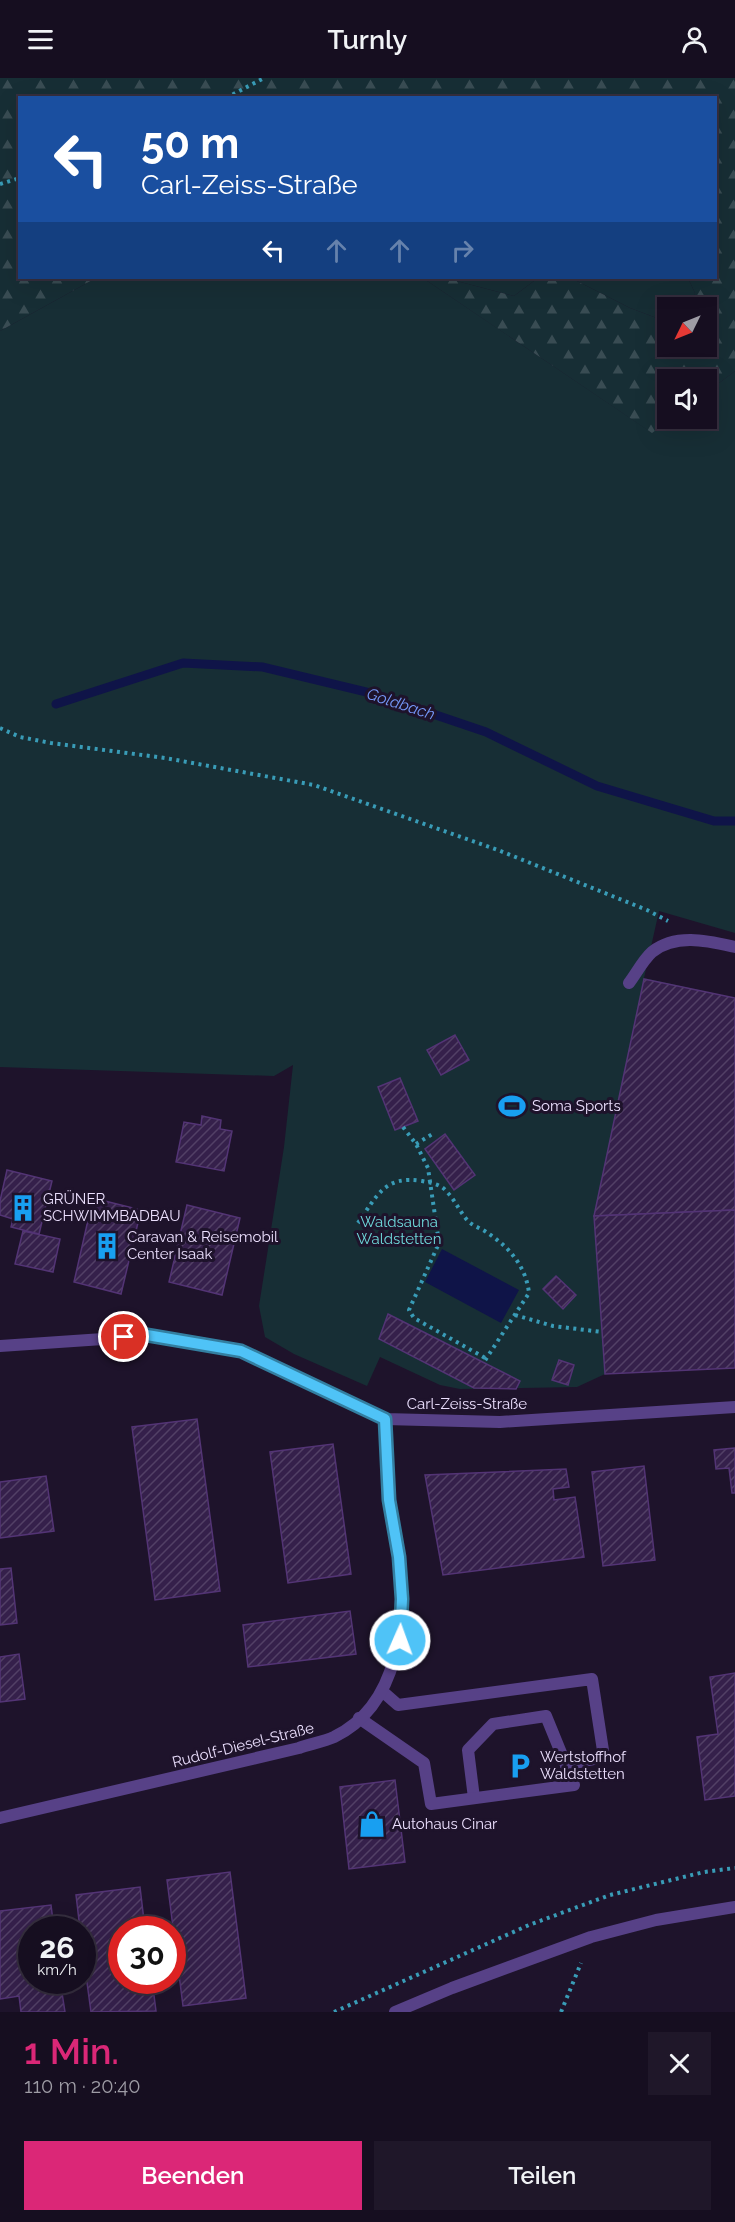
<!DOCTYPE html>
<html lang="de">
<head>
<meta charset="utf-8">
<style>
  :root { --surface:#160e20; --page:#1f1729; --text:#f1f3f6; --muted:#9e9ca5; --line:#352e3e; --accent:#db2777 }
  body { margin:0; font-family:Raleway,sans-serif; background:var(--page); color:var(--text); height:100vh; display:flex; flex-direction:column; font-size:22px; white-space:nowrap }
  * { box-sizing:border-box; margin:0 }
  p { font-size:20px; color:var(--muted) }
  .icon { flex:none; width:33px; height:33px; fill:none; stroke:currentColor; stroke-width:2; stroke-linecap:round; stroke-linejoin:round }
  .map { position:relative; height:1934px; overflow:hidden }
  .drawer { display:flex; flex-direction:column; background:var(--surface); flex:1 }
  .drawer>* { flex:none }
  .banner { position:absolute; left:18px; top:18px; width:699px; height:183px; border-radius:0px; box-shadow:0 6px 24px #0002,0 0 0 2px var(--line); background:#1a4fa0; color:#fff; overflow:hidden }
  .needle { width:39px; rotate:227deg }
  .fabs { position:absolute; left:657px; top:219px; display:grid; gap:12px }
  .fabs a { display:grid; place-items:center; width:60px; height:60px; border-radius:0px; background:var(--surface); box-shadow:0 6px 24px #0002,0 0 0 2px var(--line); font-size:30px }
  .speed { position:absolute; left:18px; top:1838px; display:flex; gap:12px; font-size:30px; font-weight:700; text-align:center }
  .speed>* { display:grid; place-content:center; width:78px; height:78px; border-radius:50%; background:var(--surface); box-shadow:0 6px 24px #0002,0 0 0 2px var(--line); line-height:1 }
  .speed small { font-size:15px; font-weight:400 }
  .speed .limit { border:9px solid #d22; background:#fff; color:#111 }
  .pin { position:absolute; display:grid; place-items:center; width:51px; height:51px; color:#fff; margin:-26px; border:3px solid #fff; border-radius:50%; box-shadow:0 2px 6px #0007 }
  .me { position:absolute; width:66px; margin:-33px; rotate:2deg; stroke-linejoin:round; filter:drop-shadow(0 0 4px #0008) }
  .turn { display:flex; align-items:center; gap:21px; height:126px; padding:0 24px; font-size:27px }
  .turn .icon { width:78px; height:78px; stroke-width:2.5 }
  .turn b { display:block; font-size:42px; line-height:51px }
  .lanes { display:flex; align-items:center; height:57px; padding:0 24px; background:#0003; justify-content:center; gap:30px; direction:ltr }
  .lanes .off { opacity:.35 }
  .round { display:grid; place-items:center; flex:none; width:63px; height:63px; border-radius:0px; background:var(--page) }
  .head { display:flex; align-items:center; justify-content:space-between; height:102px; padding:0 24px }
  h1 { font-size:36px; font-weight:600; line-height:45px; color:var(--accent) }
  .button { display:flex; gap:12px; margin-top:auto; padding:12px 24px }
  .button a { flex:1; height:69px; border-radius:0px; background:var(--accent); color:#fff; font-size:24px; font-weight:600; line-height:69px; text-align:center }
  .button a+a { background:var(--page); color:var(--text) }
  header { display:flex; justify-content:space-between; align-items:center; height:78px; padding:0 24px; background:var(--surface); font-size:27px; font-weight:600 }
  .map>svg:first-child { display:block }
</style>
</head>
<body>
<header><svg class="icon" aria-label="menu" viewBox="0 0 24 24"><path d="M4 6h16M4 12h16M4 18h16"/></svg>Turnly<svg class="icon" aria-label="person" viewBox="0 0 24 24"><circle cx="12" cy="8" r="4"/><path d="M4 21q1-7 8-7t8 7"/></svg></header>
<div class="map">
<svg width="735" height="1934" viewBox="0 0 735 1934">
  <defs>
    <pattern id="forest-firs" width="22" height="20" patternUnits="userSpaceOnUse" patternTransform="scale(1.5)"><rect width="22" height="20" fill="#172e35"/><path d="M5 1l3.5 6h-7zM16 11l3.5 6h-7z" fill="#394c53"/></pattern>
    <pattern id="building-hatch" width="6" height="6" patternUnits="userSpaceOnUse" patternTransform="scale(1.5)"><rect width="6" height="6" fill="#35204b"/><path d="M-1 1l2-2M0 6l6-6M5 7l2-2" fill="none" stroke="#524066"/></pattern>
  </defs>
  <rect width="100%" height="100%" fill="#1e132b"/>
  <!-- green -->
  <g fill="#172e35">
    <path d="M96,200H423L651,354L671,341L706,340L707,314L735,293V855L659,833L644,900L735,920V1290L605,1296L577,1309L460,1311L440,1307L380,1279L367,1308L294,1276L265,1259L259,1228L284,1069L293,987L274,998L0,989V253Z"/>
    <path d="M445,200H538L514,218Z"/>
    <path d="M571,200H688L695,215L694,229L668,230L667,244L630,230Z"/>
  </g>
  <!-- forest -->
  <path fill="url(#forest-firs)" d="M0,0H735V293L707,314L706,302H668V340L671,341L652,355L423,200H445L514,218L538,200H571L630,230L667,244L668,268H706V230L694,229L695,215L688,200H716V20H20V200H96L0,253Z"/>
  <!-- water -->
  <path fill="#0f1448" d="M442,1171L519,1212L501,1245L425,1204Z"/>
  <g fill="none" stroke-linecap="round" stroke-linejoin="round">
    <!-- stream -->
    <path stroke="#0f1448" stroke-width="9" d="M56,626L183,585L263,589L371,615L486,654L597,708L714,743H735"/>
  </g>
  <!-- building -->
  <g fill="url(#building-hatch)" stroke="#533475" stroke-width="1.5">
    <path d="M644,901L735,920V1132L594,1138Z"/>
    <path d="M455,957L469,982L441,997L427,972Z"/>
    <path d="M400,1000L418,1043L395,1052L378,1009Z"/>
    <path d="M202,1038L221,1042L220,1051L232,1053L224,1093L176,1084L184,1044L201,1047Z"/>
    <path d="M445,1056L475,1097L454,1112L425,1071Z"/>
    <path d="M7,1092L52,1103L39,1156L11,1149L13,1141L0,1137V1123Z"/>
    <path d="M93,1120L141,1132L121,1216L74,1204Z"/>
    <path d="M187,1127L240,1140L222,1217L169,1204Z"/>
    <path d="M735,1132V1290L605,1296L594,1138Z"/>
    <path d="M23,1153L60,1161L53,1194L15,1186Z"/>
    <path d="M556,1198L576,1217L563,1231L543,1211Z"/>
    <path d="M388,1236L520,1303L516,1311L474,1310L379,1261Z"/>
    <path d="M559,1282L574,1287L568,1307L552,1302Z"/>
    <path d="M197,1341L220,1513L155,1522L132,1349Z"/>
    <path d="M333,1366L351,1496L288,1505L270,1374Z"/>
    <path d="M735,1370V1415H732L729,1390L716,1391L714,1372Z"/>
    <path d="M644,1388L655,1482L603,1488L592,1394Z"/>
    <path d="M566,1391L569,1409L553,1411L554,1422L575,1419L584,1479L443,1497L425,1397Z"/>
    <path d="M46,1398L54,1453L0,1460V1404Z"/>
    <path d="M11,1490L17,1545L0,1547V1491Z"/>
    <path d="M350,1533L356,1576L248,1589L243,1547Z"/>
    <path d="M19,1576L25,1621L0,1624V1579Z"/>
    <path d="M735,1595V1718L705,1722L697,1659L718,1656L710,1599Z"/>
    <path d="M395,1702L405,1784L349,1791L340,1709Z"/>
    <path d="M230,1794L246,1920L183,1928L167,1802Z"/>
    <path d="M140,1809L145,1851H122V1902H152L156,1933L91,1934L82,1868V1851H80L76,1817Z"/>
    <path d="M51,1827L54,1851H32V1902H60L65,1934H21L19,1918L0,1921V1833Z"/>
  </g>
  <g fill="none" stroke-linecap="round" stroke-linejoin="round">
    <!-- path -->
    <g stroke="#399cb7" stroke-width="4" stroke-dasharray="3 4.5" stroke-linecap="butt">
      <path d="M226,20L264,0"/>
      <path d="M0,106L20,100"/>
      <path d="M0,650L20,659L51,665L165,680L314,707L498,772L647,832L668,843"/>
      <path d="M403,1049L416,1066L428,1090L439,1165L409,1232L414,1240L487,1281"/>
      <path d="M416,1066L434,1055"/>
      <path d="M358,1145C377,1118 384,1097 422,1103C431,1105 441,1106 447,1114C456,1123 460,1135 469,1144C475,1149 483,1151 489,1156C510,1170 526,1189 529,1215L484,1284"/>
      <path d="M515,1237L553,1248L602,1254"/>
      <path d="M334,1934L529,1847L610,1817L704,1794L735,1790"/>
      <path d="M561,1934L581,1885"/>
    </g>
    <!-- service -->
    <g stroke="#574187" stroke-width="12">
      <path d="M629,905C636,896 643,882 652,874C676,855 708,863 735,869"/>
      <path d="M382,1613L398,1627L592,1601L604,1679L566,1687L546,1638L493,1646L468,1672L474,1720"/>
      <path d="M359,1640L424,1685L431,1726L574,1707L566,1687"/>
    </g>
    <!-- minor -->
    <g stroke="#574187" stroke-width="12">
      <path d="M0,1268L147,1258L200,1265L241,1273L385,1341L500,1344L735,1329"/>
      <path d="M0,1740L299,1670C310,1666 323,1664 334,1659C400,1627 407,1542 399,1477C397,1459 392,1441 390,1423C386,1396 386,1368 385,1341"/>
    </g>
    <!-- tertiary -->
    <path stroke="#574187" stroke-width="12" d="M395,1934L452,1910L591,1859L656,1842L735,1829"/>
  </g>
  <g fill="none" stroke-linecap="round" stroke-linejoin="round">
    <defs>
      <path id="route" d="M124,1259L147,1257L241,1273L385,1341L389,1422L399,1479L402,1521L400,1562"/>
    </defs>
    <!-- route casing -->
    <use href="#route" stroke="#337fa1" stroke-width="15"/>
    <!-- route -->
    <use href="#route" stroke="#4fc3f7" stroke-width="10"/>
  </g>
  <!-- icons -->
  <defs>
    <symbol id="stadium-bare" viewBox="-9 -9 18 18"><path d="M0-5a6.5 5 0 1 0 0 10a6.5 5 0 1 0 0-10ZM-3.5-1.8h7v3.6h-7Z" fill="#189ff1" stroke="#1e132b" stroke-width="2.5" paint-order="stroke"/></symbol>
    <symbol id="building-bare" viewBox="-9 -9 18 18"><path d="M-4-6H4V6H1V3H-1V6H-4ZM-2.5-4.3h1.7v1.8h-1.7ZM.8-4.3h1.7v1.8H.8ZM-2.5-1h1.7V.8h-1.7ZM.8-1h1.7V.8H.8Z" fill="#189ff1" stroke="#1e132b" stroke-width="2.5" paint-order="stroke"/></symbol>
    <symbol id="parking-bare" viewBox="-9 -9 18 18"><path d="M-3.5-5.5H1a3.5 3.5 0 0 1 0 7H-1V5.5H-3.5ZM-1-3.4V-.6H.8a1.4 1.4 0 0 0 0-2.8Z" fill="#189ff1" stroke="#1e132b" stroke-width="2.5" paint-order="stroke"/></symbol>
    <symbol id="shop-bare" viewBox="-9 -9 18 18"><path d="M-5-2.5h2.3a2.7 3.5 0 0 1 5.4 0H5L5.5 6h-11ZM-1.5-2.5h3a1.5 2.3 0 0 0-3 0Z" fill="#189ff1" stroke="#1e132b" stroke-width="2.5" paint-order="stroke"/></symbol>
  </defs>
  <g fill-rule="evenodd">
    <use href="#stadium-bare" x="493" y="1009" width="38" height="38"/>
    <use href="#building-bare" x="4" y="1111" width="38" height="38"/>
    <use href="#building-bare" x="88" y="1149" width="38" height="38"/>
    <use href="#parking-bare" x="501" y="1669" width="38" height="38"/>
    <use href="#shop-bare" x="353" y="1727" width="38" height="38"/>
  </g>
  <g text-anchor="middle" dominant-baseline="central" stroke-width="6" stroke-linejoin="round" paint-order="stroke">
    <!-- poi labels -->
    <g font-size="15" fill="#ebdffd" stroke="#1e132b" text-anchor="start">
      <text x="532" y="1028">Soma Sports</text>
      <text x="43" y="1121">GRÜNER<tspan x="43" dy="17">SCHWIMMBADBAU</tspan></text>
      <text x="127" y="1159">Caravan &amp; Reisemobil<tspan x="127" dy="17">Center Isaak</tspan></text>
      <text x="540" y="1679">Wertstoffhof<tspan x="540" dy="17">Waldstetten</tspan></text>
      <text x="392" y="1746">Autohaus Cinar</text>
    </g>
    <!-- park labels -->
    <g font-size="15" fill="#6ed8da" stroke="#1e132b">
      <text x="399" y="1144">Waldsauna<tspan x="399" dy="17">Waldstetten</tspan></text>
    </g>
    <!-- street labels -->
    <g font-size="15" fill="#ebdffd" stroke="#1e132b">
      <text x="467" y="1326">Carl-Zeiss-Straße</text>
      <text transform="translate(243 1667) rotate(-14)">Rudolf-Diesel-Straße</text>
    </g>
    <!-- water labels -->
    <g font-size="16" font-style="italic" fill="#7496f6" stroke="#1e132b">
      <text transform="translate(401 626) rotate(18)">Goldbach</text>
    </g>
  </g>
</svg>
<div class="fabs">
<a><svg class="needle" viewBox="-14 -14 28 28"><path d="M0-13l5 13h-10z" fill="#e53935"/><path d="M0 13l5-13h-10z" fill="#9e9ca5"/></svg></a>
<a><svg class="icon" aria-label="sound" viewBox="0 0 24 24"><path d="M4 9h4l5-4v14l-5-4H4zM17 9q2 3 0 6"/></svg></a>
</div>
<div class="speed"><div>26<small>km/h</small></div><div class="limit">30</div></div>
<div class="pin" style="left:124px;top:1259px;background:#d93025"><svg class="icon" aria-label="arrive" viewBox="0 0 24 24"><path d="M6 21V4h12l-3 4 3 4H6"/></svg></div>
<svg class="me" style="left:400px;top:1562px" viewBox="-20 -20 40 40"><circle r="17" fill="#4fc3f7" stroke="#fff" stroke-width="3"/><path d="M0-11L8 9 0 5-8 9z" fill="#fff"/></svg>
<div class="banner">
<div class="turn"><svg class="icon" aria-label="left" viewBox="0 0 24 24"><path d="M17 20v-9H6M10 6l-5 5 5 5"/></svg><div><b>50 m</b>Carl-Zeiss-Straße</div></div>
<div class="lanes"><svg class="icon" aria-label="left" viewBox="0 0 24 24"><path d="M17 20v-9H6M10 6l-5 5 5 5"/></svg><svg class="icon off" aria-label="ahead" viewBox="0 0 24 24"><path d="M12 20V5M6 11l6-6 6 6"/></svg><svg class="icon off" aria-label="ahead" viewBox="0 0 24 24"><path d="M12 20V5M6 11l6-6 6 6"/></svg><svg class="icon off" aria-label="right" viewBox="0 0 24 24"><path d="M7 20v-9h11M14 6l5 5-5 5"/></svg></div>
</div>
</div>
<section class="drawer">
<div class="head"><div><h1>1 Min.</h1><p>110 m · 20:40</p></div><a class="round"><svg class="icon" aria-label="close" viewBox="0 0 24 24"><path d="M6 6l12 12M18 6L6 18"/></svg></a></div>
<div class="button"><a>Beenden</a><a>Teilen</a></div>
</section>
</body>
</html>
